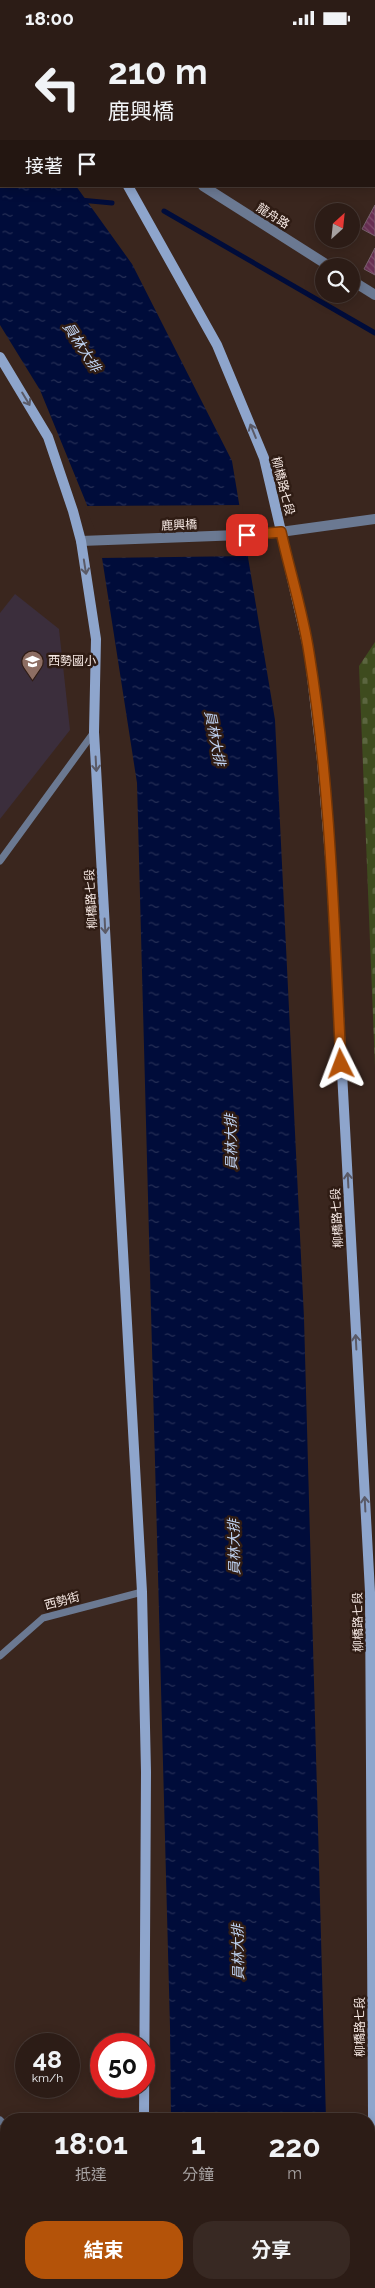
<!DOCTYPE html>
<html lang="zh-TW">
<head>
<meta charset="utf-8">
<style>
  :root { --surface:#2c1c16; --page:#382923; --text:#f1f3f6; --muted:#a6a1a1; --line:#483a35; --accent:#b45309 }
  body { margin:0; font-family:Raleway,"Noto Sans TC",sans-serif; background:var(--page); color:var(--text); height:100vh; display:flex; flex-direction:column; font-size:19px; white-space:nowrap }
  * { box-sizing:border-box; margin:0 }
  p { font-size:16px; color:var(--muted) }
  .icon { flex:none; width:28px; height:28px; fill:none; stroke:currentColor; stroke-width:2; stroke-linecap:round; stroke-linejoin:round }
  .map { position:relative; flex:1; overflow:hidden }
  .side { position:absolute; left:0px; top:2078px; width:375px; height:176px; display:flex; flex-direction:column; background:var(--surface); border-radius:20px 20px 0 0; box-shadow:0 2px 12px #0003,0 0 0 1px var(--line) }
  .side>* { flex:none }
  .top-card { position:absolute; left:0px; top:0px; width:375px; height:152px; box-shadow:0 2px 12px #0003,0 0 0 1px var(--line); background:#2c1c16; color:var(--text); overflow:hidden }
  .needle { width:32px; rotate:27deg }
  .controls { position:absolute; left:315px; top:168px; display:grid; gap:10px }
  .controls a { display:grid; place-items:center; width:45px; height:45px; border-radius:50%; background:var(--surface); box-shadow:0 2px 12px #0003,0 0 0 1px var(--line); font-size:25px }
  .speed { position:absolute; left:15px; top:1998px; display:flex; gap:10px; font-size:25px; font-weight:700; text-align:center }
  .speed>* { display:grid; place-content:center; width:65px; height:65px; border-radius:50%; background:var(--surface); box-shadow:0 2px 12px #0003,0 0 0 1px var(--line); line-height:1 }
  .speed small { font-size:12px; font-weight:400 }
  .speed .limit { border:8px solid #d22; background:#fff; color:#111 }
  .pin { position:absolute; display:grid; place-items:center; width:42px; height:42px; color:#fff; margin:-21px; border-radius:10px; box-shadow:0 2px 8px #0006 }
  .me { position:absolute; width:55px; margin:-28px; rotate:357deg; stroke-linejoin:round; filter:drop-shadow(0 0 4px #0008) }
  .turn { display:flex; align-items:center; gap:18px; height:105px; padding:0 25px; font-size:22px }
  .turn .icon { width:65px; height:65px; stroke-width:2.5 }
  .turn b { display:block; font-size:35px; line-height:42px }
  .then { display:flex; align-items:center; height:48px; padding:0 25px; background:#0003; gap:10px; font-size:19px }
  .eta { display:flex; justify-content:space-evenly; align-items:center; height:85px; text-align:center }
  .eta b { font-size:30px; font-weight:700; line-height:35px }
  .cta { display:flex; gap:10px; margin-top:auto; padding:10px 25px }
  .cta a { flex:1; height:58px; border-radius:20px; background:var(--accent); color:#fff; font-size:20px; font-weight:700; line-height:58px; text-align:center }
  .cta a+a { background:var(--page); color:var(--text) }
  .status { display:flex; justify-content:space-between; align-items:center; height:35px; padding:0 25px; background:var(--surface); direction:ltr }
  .status svg { height:14px; fill:currentColor }
  .map>svg:first-child { display:block }
</style>
</head>
<body>
<div class="status"><b>18:00</b><svg viewBox="0 0 49 12"><path d="M0 12V9h3v3zM5 12V6h3v6zM10 12V3h3v9zM15 12V0h3v12zM26 1h20v11H26zM47 4h2v5h-2z"/></svg></div>
<div class="map">
<svg width="375" height="2253" viewBox="0 0 375 2253">
  <defs>
    <pattern id="cemetery-stones" width="16" height="16" patternUnits="userSpaceOnUse" patternTransform="scale(1.25)"><rect width="16" height="16" fill="#3e4b1e"/><path d="M2 7V4a2 2 0 0 1 4 0v3zM10 15v-3a2 2 0 0 1 4 0v3z" fill="#5b653f"/></pattern>
    <pattern id="water-ripples" width="26" height="14" patternUnits="userSpaceOnUse" patternTransform="scale(1.25)"><rect width="26" height="14" fill="#000c3a"/><path d="M2 4q2-2 4 0t4 0M15 11q2-2 4 0t4 0" fill="none" stroke="#262f56"/></pattern>
    <pattern id="building-back-hatch" width="6" height="6" patternUnits="userSpaceOnUse" patternTransform="scale(1.25)"><rect width="6" height="6" fill="#672f52"/><path d="M-1 5l2 2M0 0l6 6M5-1l2 2" fill="none" stroke="#7e4d6b"/></pattern>
  </defs>
  <rect width="100%" height="100%" fill="#3a261e"/>
  <!-- education -->
  <path fill="#3b2e3c" d="M15,559L59,594L70,695L0,784V578Z"/>
  <!-- cemetery -->
  <path fill="url(#cemetery-stones)" d="M375,607V1032L359,631Z"/>
  <!-- water -->
  <g fill="url(#water-ripples)">
    <path d="M0,52L1,151H76L132,229L232,426L275,685L304,1283L326,2084H171L170,1992L137,748L98,497L40,355L0,290Z"/>
    <rect x="172" y="2248" width="150" height="5"/>
  </g>
  <!-- pier -->
  <path fill="#3a261e" d="M242,470L250,521L101,523L96,497L85,471Z"/>
  <g fill="none" stroke-linecap="round" stroke-linejoin="round">
    <!-- stream -->
    <g stroke="#000c3a" stroke-width="5">
      <path d="M80,165L112,168"/>
      <path d="M164,176L375,298"/>
    </g>
  </g>
  <!-- building -->
  <g fill="url(#building-back-hatch)" stroke="#78626e">
    <path d="M375,170V201L362,194Z"/>
    <path d="M375,213V240L364,234Z"/>
  </g>
  <g fill="none" stroke-linecap="round" stroke-linejoin="round">
    <!-- path -->
    <g stroke="#9d8c85" stroke-width="3" stroke-dasharray="4 4" stroke-linecap="butt">
      <path d="M228,0L229,1"/>
      <path d="M326,0V1"/>
    </g>
    <!-- lane -->
    <g stroke="#6b7992" stroke-width="7">
      <path d="M64,1L65,0"/>
      <path d="M374,68H375"/>
      <path d="M0,826L94,697"/>
      <path d="M0,1621L43,1583L142,1557"/>
      <path d="M0,2085L6,2091"/>
    </g>
    <!-- street -->
    <g stroke="#6b7992" stroke-width="10">
      <path d="M29,0L30,1"/>
      <path d="M192,0V1"/>
      <path d="M374,126L375,127"/>
      <path d="M203,151L329,231"/>
      <path d="M351,245L375,260"/>
      <path d="M81,506L266,499L375,484"/>
    </g>
    <!-- secondary -->
    <g stroke="#8ea5cc" stroke-width="10">
      <path d="M12,0L13,1"/>
      <path d="M128,151L217,310L264,423L309,617L322,726L331,833L370,1557L374,2253"/>
      <path d="M0,322L48,402L73,476L81,506L96,604L94,697L142,1557L146,1737L144,2084"/>
      <path d="M143,2253V2248"/>
    </g>
  </g>
  <!-- one-way arrows -->
  <defs><path id="oneway-shaft" d="M-6 0H5M1.5-3L5.5 0L1.5 3" fill="none" stroke-width="1.6" stroke-linecap="round" stroke-linejoin="round" transform="scale(1.25)"/></defs>
  <g stroke="#5a5a67">
    <use href="#oneway-shaft" transform="translate(26 364) rotate(59)"/>
    <use href="#oneway-shaft" transform="translate(253 396) rotate(-112)"/>
    <use href="#oneway-shaft" transform="translate(85 532) rotate(81)"/>
    <use href="#oneway-shaft" transform="translate(96 729) rotate(87)"/>
    <use href="#oneway-shaft" transform="translate(105 891) rotate(87)"/>
    <use href="#oneway-shaft" transform="translate(348 1145) rotate(-93)"/>
    <use href="#oneway-shaft" transform="translate(356 1307) rotate(-93)"/>
    <use href="#oneway-shaft" transform="translate(365 1469) rotate(-93)"/>
  </g>
  <g fill="none" stroke-linecap="round" stroke-linejoin="round">
    <defs>
      <path id="route" d="M247,500L281,497C290,537 303,578 309,618C331,754 334,892 341,1029"/>
    </defs>
    <!-- route casing -->
    <use href="#route" stroke="#753606" stroke-width="12"/>
    <!-- route -->
    <use href="#route" stroke="#b45309" stroke-width="9"/>
  </g>
  <!-- icons -->
  <defs>
    <symbol id="school-pin" viewBox="-11 -11 22 30"><path d="M0 17L-7.5 6A9.5 9.5 0 1 1 7.5 6Z" fill="#8d6e63" stroke="#2f1c14"/><path d="M0-5L7-2L0 1L-7-2ZM-4 1L0 2.5L4 1V4Q0 6-4 4Z" fill="#fff"/></symbol>
  </defs>
  <g fill-rule="evenodd">
    <use href="#school-pin" x="20" y="614" width="25" height="34"/>
  </g>
  <g text-anchor="middle" dominant-baseline="central" stroke-width="5" stroke-linejoin="round" paint-order="stroke">
    <!-- street labels -->
    <g font-size="12" fill="#f7e9e4" stroke="#2f1c14">
      <text transform="translate(273 181) rotate(32)">龍舟路</text>
      <text transform="translate(283 451) rotate(76)">柳橋路七段</text>
      <text transform="translate(179 490) rotate(-2)">鹿興橋</text>
      <text transform="translate(91 864) rotate(-93)">柳橋路七段</text>
      <text transform="translate(337 1183) rotate(-93)">柳橋路七段</text>
      <text transform="translate(62 1566) rotate(-15)">西勢街</text>
      <text transform="translate(358 1587) rotate(-91)">柳橋路七段</text>
      <text transform="translate(360 1992) rotate(-90)">柳橋路七段</text>
    </g>
    <!-- poi labels -->
    <g font-size="12" fill="#f7e9e4" stroke="#2f1c14" text-anchor="start">
      <text x="48" y="626">西勢國小</text>
    </g>
    <!-- water labels -->
    <g font-size="14" font-style="italic" fill="#c1d5f5" stroke="#2f1c14">
      <text transform="translate(82 312) rotate(57)">員林大排</text>
      <text transform="translate(215 703) rotate(79)">員林大排</text>
      <text transform="translate(231 1107) rotate(-91)">員林大排</text>
      <text transform="translate(234 1512) rotate(-91)">員林大排</text>
      <text transform="translate(238 1917) rotate(-91)">員林大排</text>
    </g>
  </g>
</svg>
<div class="controls">
<a><svg class="needle" viewBox="-14 -14 28 28"><path d="M0-13l5 13h-10z" fill="#e53935"/><path d="M0 13l5-13h-10z" fill="#a6a1a1"/></svg></a>
<a><svg class="icon" aria-label="search" viewBox="0 0 24 24"><circle cx="10" cy="10" r="6"/><path d="M15 15l6 6"/></svg></a>
</div>
<div class="speed"><div>48<small>km/h</small></div><div class="limit">50</div></div>
<div class="pin" style="left:247px;top:500px;background:#d93025"><svg class="icon" aria-label="arrive" viewBox="0 0 24 24"><path d="M6 21V4h12l-3 4 3 4H6"/></svg></div>
<svg class="me" style="left:341px;top:1029px" viewBox="-20 -20 40 40"><path d="M0-17L14 15 0 8-14 15z" fill="#b45309" stroke="#fff" stroke-width="4"/></svg>
<div class="top-card">
<div class="turn"><svg class="icon" aria-label="left" viewBox="0 0 24 24"><path d="M17 20v-9H6M10 6l-5 5 5 5"/></svg><div><b>210 m</b>鹿興橋</div></div>
<div class="then">接著<svg class="icon" aria-label="arrive" viewBox="0 0 24 24"><path d="M6 21V4h12l-3 4 3 4H6"/></svg></div>
</div>
<section class="side">
<div class="eta">
<div><b>18:01</b><p>抵達</p></div>
<div><b>1</b><p>分鐘</p></div>
<div><b>220</b><p>m</p></div>
</div>
<div class="cta"><a>結束</a><a>分享</a></div>
</section>
</div>
</body>
</html>
